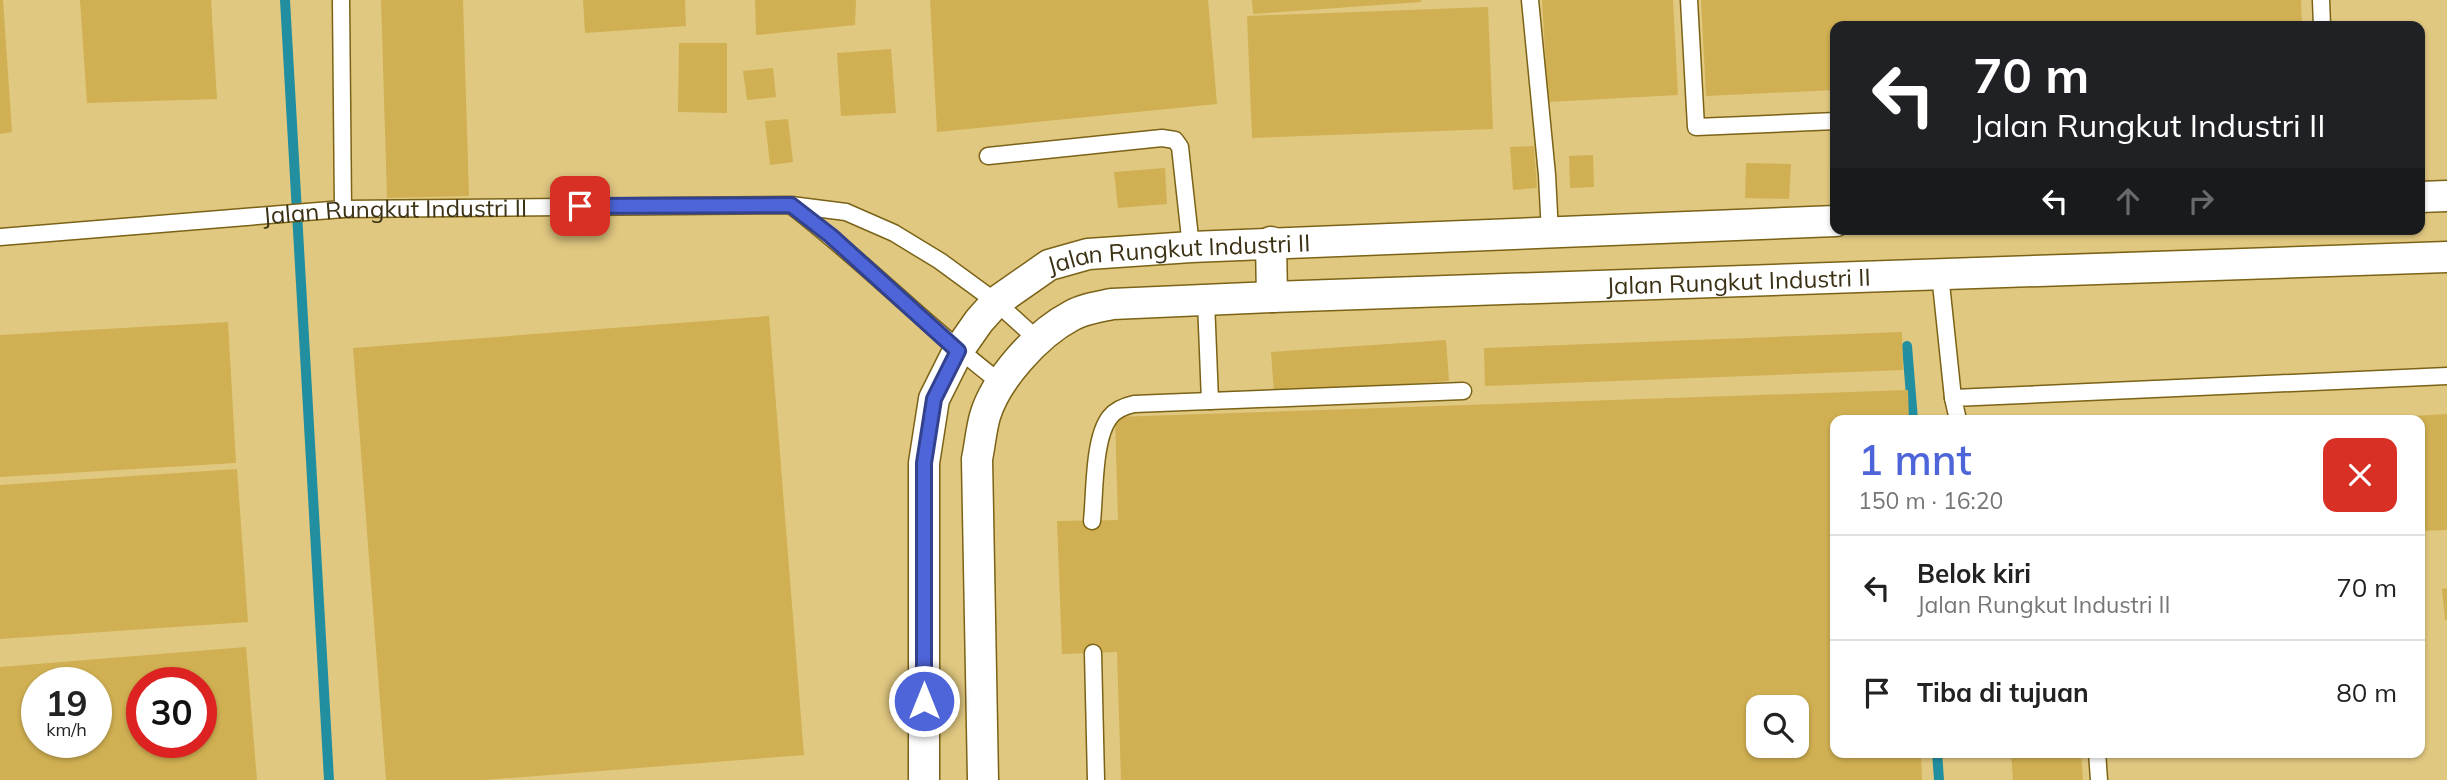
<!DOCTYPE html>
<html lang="id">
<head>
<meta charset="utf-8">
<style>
  :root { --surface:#fff; --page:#f6f6f6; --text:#222; --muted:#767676; --line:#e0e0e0; --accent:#4e65da }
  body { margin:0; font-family:Mulish,sans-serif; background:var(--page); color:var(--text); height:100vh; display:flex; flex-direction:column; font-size:26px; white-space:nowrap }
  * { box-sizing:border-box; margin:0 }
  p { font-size:23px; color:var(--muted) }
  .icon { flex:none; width:38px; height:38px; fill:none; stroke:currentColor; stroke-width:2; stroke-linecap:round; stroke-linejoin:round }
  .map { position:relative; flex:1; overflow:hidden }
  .panel { position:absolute; left:1830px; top:415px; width:595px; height:343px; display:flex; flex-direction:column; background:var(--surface); border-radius:14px; box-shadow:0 2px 5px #0004 }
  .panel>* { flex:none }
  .guide { position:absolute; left:1830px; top:21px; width:595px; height:214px; border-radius:14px; box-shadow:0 2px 5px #0004; background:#202124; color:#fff; overflow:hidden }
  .fabs { position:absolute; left:1746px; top:695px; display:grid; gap:14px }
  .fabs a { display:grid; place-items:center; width:63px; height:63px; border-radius:14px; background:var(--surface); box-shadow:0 2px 5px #0004; font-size:35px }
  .speed { position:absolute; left:21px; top:667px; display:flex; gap:14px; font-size:35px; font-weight:700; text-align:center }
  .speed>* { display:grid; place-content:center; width:91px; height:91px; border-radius:50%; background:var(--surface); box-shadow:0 2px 5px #0004; line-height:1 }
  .speed small { font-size:18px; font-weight:400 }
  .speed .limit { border:10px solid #d22; background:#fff; color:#111 }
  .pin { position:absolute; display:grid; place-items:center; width:60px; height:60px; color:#fff; margin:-30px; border-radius:14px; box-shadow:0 4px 10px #0006 }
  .me { position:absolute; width:77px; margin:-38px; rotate:0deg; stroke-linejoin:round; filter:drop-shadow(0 0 5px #0008) }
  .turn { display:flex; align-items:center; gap:24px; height:147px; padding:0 28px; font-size:32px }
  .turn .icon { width:91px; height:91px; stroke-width:2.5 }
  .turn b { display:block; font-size:49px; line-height:60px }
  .lanes { display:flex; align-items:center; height:66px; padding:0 28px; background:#0003; justify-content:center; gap:35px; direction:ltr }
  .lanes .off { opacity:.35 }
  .round { display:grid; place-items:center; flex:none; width:74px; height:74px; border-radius:14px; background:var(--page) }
  .summary { display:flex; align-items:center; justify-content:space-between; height:119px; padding:0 28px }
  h1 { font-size:42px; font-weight:600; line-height:52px; color:var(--accent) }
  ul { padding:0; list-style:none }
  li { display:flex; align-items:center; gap:21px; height:105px; padding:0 28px; border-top:2px solid var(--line) }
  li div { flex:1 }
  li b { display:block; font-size:26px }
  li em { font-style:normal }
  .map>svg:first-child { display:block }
</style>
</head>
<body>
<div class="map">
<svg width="2447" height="780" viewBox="0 0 2447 780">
  <rect width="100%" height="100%" fill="#e1c881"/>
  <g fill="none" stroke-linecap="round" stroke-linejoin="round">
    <!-- stream -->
    <g stroke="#228fa0" stroke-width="10">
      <path d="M285,0L329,780"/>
      <path d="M1907,346L1913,420"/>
      <path d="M1937,752L1939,780"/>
    </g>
  </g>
  <!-- building -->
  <g fill="#d0b052" fill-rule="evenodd">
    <path d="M0,0H3L12,132L0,134Z"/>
    <path d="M80,0H211L217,99L87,103Z"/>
    <path d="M381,0H463L469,196L387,198Z"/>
    <path d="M583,0H685L686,26L585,33Z"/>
    <path d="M755,0H856L855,25L756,35Z"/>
    <path d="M930,0H1208L1217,104L937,132Z"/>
    <path d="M1252,0H1421V2L1253,14Z"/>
    <path d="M1542,0H1673L1678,95L1548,102Z"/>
    <path d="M1701,0H2301L2302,26H1836V90L1706,96Z"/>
    <path d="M1488,7L1493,129L1252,138L1247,16Z"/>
    <path d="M679,43H727V113L678,112Z"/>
    <path d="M891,49L896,113L841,116L837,53Z"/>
    <path d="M773,68L776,97L747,100L743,71Z"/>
    <path d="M788,119L793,162L770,165L765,121Z"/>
    <path d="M1534,146L1537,188L1513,190L1510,147Z"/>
    <path d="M1593,155L1594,187L1570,188L1569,156Z"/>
    <path d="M1746,163L1791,164L1789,199L1745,198Z"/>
    <path d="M1165,168L1167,204L1118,208L1114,172Z"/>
    <path d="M769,316L804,755L484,780H386L353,348Z"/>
    <path d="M228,322L236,463L0,477V335Z"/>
    <path d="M1902,332L1903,370L1485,386L1484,348Z"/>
    <path d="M1446,340L1449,381L1274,393L1271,352Z"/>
    <path d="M1908,390L1909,420H1836V752H1921L1922,780H1121L1117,652L1062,654L1057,521L1118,520L1115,417ZM1759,707H1797V746H1759Z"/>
    <path d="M2447,414V530L2420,531V420H2379V418Z"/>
    <path d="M237,469L248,622L0,639V485Z"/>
    <path d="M2447,588V620H2445L2442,589Z"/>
    <path d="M246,647L257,780H0V667ZM37,682H96V742H37ZM142,682H201V742H142Z"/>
    <path d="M2011,752H2081L2083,780H2013Z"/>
  </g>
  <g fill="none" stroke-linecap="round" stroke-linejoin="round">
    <defs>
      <g id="lane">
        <path d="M341,0L343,209"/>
        <path d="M1530,0L1547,175L1550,233"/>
        <path d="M1689,0L1696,127L1836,121"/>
        <path d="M2321,0L2322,26"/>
        <path d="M988,156L1162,138L1175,140L1180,147L1191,247"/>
        <path d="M793,207C865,262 928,328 1001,383"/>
        <path id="s1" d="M0,237L343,209L791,205L846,212L894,233L940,261L996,302L1038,340"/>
        <path d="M1940,274L1953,398"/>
        <path d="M1206,301L1210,401"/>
        <path d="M1958,420L1953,398L2447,376"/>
        <path d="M1092,521C1095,494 1093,438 1110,417C1116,409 1125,406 1134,404L1463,391"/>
        <path d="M1093,653L1096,780"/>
        <path d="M2097,752L2099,780"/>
      </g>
      <g id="street">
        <path d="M2420,197L2447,196"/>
        <path d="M1271,242L1272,297"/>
        <path id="s2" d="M924,780V463L934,399L958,351L979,321L996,302L1049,265L1088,254L1191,247L1836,221"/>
        <path id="s3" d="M983,780L977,459C980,445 981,430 985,416C996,379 1037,334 1071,316C1083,309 1098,307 1112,304L1272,297L2447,257"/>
      </g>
    </defs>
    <!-- lane casing -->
    <use href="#lane" stroke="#7a6317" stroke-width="19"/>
    <!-- street casing -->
    <use href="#street" stroke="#7a6317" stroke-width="33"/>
    <!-- lane -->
    <use href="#lane" stroke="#fff" stroke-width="16"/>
    <!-- street -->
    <use href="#street" stroke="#fff" stroke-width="30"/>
  </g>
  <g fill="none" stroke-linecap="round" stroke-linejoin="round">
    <defs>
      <path id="route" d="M580,206L791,205L831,236L958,351L934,399L924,463V701"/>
    </defs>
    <!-- route casing -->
    <use href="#route" stroke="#33428e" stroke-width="18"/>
    <!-- route -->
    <use href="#route" stroke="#4e65da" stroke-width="12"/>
  </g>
  <g text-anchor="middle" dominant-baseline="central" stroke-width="5" stroke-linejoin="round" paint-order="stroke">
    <!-- street labels -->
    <g font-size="24" fill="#3b3114" stroke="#f6eac7">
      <text stroke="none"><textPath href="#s1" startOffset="396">Jalan Rungkut Industri II</textPath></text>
      <text stroke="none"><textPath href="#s2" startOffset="693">Jalan Rungkut Industri II</textPath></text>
      <text stroke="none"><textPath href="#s3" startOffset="1169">Jalan Rungkut Industri II</textPath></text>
    </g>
  </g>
</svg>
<div class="fabs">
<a><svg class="icon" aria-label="search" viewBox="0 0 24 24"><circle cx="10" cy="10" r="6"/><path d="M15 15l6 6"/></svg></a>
</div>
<div class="speed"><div>19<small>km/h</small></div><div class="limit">30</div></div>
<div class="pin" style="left:580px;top:206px;background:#d93025"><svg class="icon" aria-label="arrive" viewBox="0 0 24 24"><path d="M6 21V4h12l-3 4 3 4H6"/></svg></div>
<svg class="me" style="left:924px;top:701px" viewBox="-20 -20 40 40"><circle r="17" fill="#4e65da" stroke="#fff" stroke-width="3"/><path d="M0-11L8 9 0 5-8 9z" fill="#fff"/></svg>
<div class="guide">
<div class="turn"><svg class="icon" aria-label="left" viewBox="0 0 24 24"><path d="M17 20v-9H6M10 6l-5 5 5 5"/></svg><div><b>70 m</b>Jalan Rungkut Industri II</div></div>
<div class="lanes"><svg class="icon" aria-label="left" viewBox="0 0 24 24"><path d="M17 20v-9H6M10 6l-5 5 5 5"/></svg><svg class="icon off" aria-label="ahead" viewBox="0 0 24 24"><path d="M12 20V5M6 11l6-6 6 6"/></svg><svg class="icon off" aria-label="right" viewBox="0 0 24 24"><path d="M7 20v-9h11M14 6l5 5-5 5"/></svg></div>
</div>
<section class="panel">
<div class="summary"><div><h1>1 mnt</h1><p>150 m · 16:20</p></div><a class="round" style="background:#d93025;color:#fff"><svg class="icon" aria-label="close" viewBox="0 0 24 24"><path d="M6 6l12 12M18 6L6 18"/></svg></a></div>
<ul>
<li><svg class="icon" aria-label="left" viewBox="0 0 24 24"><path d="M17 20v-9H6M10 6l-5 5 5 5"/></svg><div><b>Belok kiri</b><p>Jalan Rungkut Industri II</p></div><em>70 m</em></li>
<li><svg class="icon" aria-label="arrive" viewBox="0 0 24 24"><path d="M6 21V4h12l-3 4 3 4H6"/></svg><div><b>Tiba di tujuan</b></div><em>80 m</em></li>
</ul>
</section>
</div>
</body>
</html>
